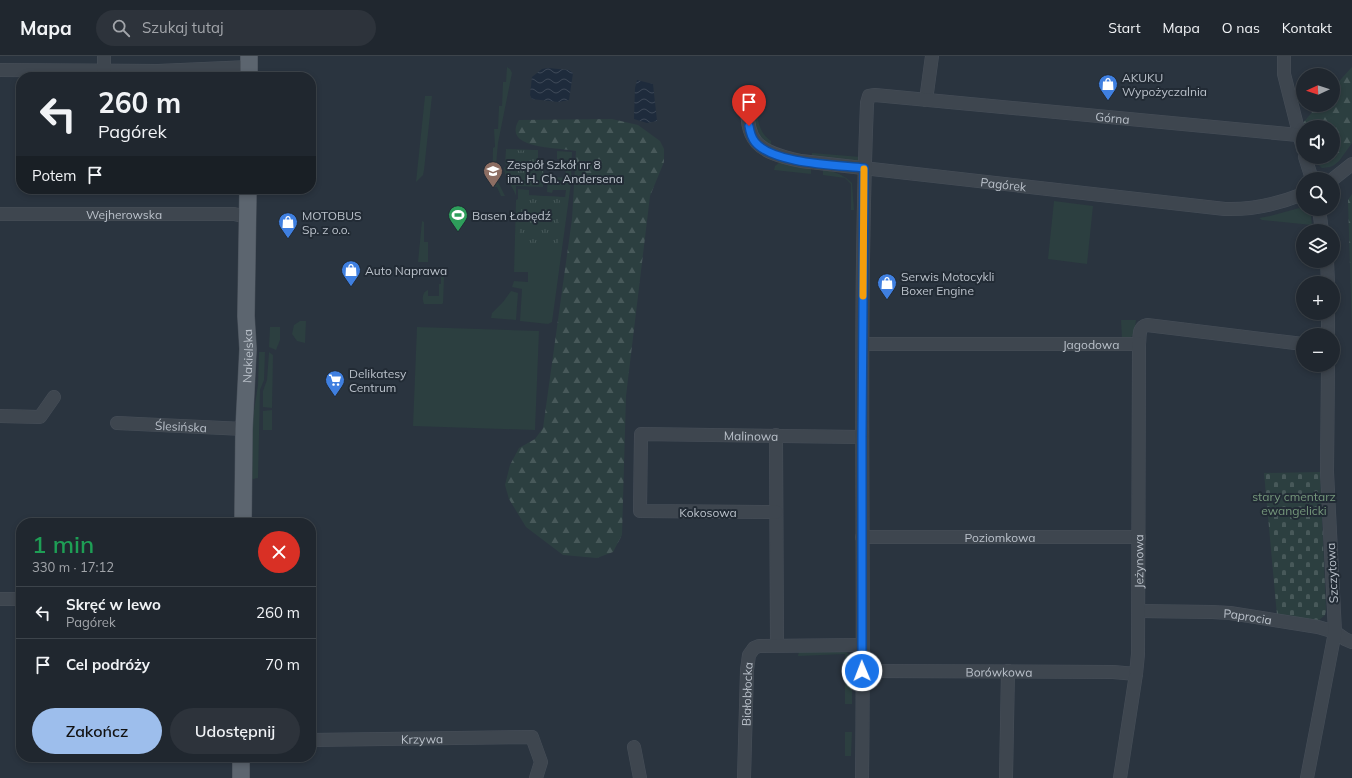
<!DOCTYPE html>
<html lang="pl">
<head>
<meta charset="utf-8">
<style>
  :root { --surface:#20272f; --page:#2d333b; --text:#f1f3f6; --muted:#a2a5aa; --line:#3d444b; --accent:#9dbeec }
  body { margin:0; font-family:Mulish,sans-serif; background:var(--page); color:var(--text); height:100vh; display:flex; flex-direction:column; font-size:15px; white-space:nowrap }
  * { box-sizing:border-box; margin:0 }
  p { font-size:13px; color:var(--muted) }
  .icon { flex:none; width:22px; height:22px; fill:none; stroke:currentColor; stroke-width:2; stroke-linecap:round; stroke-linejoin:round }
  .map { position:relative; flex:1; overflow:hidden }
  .sheet { position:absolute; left:16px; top:462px; width:300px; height:244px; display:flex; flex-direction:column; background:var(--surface); border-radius:16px; box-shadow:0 2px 6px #0003,0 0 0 1px var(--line) }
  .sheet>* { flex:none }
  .top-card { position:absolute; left:16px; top:16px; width:300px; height:122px; border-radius:16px; box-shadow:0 2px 6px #0003,0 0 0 1px var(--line); background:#20272f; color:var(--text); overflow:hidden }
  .needle { width:26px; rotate:267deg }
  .fabs { position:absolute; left:1296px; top:12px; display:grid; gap:8px }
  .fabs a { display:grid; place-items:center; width:44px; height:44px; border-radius:50%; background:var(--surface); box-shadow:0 2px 6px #0003,0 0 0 1px var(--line); font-size:20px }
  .pin { position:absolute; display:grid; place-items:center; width:34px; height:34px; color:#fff; margin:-41px -17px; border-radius:50% 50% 50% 0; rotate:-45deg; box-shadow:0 0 4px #0007 }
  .pin .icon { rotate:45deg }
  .me { position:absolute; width:44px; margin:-22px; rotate:359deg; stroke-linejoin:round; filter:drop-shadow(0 0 3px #0008) }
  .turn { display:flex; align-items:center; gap:14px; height:84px; padding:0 16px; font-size:18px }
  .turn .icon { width:52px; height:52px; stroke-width:2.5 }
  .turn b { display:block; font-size:28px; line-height:34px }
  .then { display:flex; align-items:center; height:38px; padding:0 16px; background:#0003; gap:8px; font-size:15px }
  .round { display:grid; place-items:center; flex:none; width:42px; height:42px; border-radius:21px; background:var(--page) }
  .head { display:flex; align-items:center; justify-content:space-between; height:68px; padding:0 16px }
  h1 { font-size:24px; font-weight:600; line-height:30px; color:#1e9e55 }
  .cta { display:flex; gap:8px; margin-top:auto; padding:8px 16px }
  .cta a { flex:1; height:46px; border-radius:24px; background:var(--accent); color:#111; font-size:16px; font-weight:600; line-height:46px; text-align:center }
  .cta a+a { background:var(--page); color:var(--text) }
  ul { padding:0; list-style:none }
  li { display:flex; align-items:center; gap:12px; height:52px; padding:0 16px; border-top:1px solid var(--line) }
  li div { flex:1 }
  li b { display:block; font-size:15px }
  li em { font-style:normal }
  header { display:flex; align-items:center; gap:24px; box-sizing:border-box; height:56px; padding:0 20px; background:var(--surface); border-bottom:1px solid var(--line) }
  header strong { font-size:19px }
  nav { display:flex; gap:22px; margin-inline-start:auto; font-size:14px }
  .search { width:280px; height:36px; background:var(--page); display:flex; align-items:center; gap:10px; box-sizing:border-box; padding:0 14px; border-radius:22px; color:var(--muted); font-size:15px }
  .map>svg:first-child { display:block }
</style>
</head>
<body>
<header>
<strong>Mapa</strong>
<div class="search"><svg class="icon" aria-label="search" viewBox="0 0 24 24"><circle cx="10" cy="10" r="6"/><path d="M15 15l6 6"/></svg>Szukaj tutaj</div>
<nav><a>Start</a><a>Mapa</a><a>O nas</a><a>Kontakt</a></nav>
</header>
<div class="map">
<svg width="1352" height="722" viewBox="0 0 1352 722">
  <defs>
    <pattern id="forest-firs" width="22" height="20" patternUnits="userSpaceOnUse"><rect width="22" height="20" fill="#2c3f40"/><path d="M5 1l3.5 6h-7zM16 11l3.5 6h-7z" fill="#48595a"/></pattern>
    <pattern id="cemetery-stones" width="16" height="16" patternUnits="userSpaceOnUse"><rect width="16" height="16" fill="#2c3f40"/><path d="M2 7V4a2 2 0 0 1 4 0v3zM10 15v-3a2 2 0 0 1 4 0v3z" fill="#48595a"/></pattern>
    <pattern id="park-tufts" width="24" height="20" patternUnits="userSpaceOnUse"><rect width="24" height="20" fill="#2c3f40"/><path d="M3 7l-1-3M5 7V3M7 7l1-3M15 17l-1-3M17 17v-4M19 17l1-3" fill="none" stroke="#48595a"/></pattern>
    <pattern id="water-waves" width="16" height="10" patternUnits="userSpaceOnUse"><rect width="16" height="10" fill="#1e2b3c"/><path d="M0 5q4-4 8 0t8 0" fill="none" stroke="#3d4857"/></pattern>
  </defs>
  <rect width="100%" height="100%" fill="#2a343f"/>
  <!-- green -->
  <g fill="#2c3f40">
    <path d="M507,11L510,13L512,17L498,87L495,120L505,140H501L497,131H492L493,92L495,91L494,73H498L499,50H502L503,26H506Z"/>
    <path d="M751,39L756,40C757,57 756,75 771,85V92L756,77Z"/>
    <path d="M425,40H432L424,114L423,119L416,126Z"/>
    <path d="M506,93L538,94V107L544,112L543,131L516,130V140C513,130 504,123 504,111H508V109L505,108Z"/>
    <path d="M557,95L572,96L571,127L552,266L548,268L520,265L522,233L512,231L514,225L528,226V216H514L516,144L518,143V133L529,134V139H525L565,141L566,134H553L552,137L547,136L548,121H555V127H556L557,121L566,122L565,108H567L568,104L557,103Z"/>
    <path d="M812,97L861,101V106L812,101Z"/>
    <path d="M780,106L811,112V118L774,114L775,110Z"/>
    <path d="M823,114C835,115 844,119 852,127L854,154H851V128L845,122L823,119Z"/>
    <path d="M1054,145L1093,150L1087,208L1048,203Z"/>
    <path d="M1303,151V153H1307L1311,160L1312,169L1262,164L1259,162L1270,160Z"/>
    <path d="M422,165L424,166V186H428V206H418Z"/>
    <path d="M441,221H444L443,247L442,248H424C422,243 422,236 428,234V240H439V228H441Z"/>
    <path d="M511,235L518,237L516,264L491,262L492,257L503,246Z"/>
    <path d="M1121,264H1136L1134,278L1129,283L1122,284Z"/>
    <path d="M300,265H306L305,287L297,285L292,278L294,269Z"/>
    <path d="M270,271H280V284L276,294L269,291Z"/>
    <path d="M417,271L539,275L535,374L413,370Z"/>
    <path d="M259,296H265L264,324L260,334L258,422L253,423L251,422L252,367L258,329Z"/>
    <path d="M269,296L273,299L272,352L263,351V335L267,324Z"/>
    <path d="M272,354V374H263V355Z"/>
    <path d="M799,594L845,595L852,601V608H845V598L798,600Z"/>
    <rect x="845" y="621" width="7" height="27"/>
    <path d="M845,676H852L851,700H845Z"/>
  </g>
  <!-- forest -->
  <g fill="url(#forest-firs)">
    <path d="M1352,11V87L1339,105L1334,109L1330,111L1322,112L1318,108L1316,101H1333V71H1304L1303,67L1318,49H1333V32Z"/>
    <path d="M612,63L638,69L660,85L664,93V106L650,140L626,340L622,479L613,496L597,502L563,499L526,471L509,443L505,429L510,409L519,392L535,383L543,372L572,163L576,95C559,91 501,94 519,64Z"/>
    <path d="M1352,138V277L1348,144Z"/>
  </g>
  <!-- cemetery -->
  <path fill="url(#cemetery-stones)" d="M1320,416L1326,554L1325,559L1318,565L1277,559L1264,417Z"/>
  <!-- park -->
  <g fill="url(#park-tufts)">
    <path d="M509,94L537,95L536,107L543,114L542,130L513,129L508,123Z"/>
    <path d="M522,139L560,141L558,191L519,189Z"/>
  </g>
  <!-- water -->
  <g fill="url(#water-waves)">
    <path d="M548,12L569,14L573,17L569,44L558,46L532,43L530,39L532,21L542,13Z"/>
    <path d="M637,24L653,28L657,65L647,67L634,63L635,32Z"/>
  </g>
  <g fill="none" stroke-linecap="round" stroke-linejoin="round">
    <defs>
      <g id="minor">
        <path d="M1284,0V18L1303,93"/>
        <path d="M0,14L158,15L249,11"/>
        <path d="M104,14V0"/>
        <path id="s1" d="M748,40C744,86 757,96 801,105L1225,153C1252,154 1278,148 1303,138"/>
        <path d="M926,44L932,0"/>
        <path d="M1305,101L1312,123"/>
        <path d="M1333,123L1352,108"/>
        <path d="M1319,153L1322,175"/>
        <path id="s2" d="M0,158H234L247,161"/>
        <path d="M1327,205L1328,227"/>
        <path d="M1328,279V257"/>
        <path id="s3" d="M863,288H1139C1140,280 1138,271 1147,269L1303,288"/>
        <path d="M0,360L40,361L54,341"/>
        <path id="s4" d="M117,367L244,373"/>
        <path d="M776,379L777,589"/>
        <path id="s5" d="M776,456L640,455L641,378L862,381"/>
        <path id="s6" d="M862,481H1139"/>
        <path d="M0,543H21"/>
        <path id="s7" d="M1139,555L1212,556L1230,557L1318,571L1335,576L1345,583L1352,586"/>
        <path id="s8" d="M862,615L1113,616L1136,618"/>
        <path id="s9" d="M311,684L532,681L541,706L536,722"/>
        <path d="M634,691L640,722"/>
        <path id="s10" d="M744,722L747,614L749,599L754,592L759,590L862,589"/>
        <path id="s11" d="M862,722C865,497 858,272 867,47L869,40L875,39L1298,79"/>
        <path d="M1006,722L1008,615"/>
        <path id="s12" d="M1120,722L1136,618L1138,598L1139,288"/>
        <path d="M1307,722L1335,576L1327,416L1328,309"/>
      </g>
      <g id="major">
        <path d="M249,21V0"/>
        <path id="s13" d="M243,467L244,373L248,293L246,260L248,133"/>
        <path d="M241,722V701"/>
      </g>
    </defs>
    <!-- minor casing -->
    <use href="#minor" stroke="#474f59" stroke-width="14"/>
    <!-- major casing -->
    <use href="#major" stroke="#474f59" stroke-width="18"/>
    <!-- minor -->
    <use href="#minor" stroke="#3e464f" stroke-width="13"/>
    <!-- major -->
    <use href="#major" stroke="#5c656f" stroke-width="17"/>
  </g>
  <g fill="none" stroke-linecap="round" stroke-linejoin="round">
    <defs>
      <path id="route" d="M749,70C750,76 751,81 755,86C773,108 837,109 864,112L862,381V615"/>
    </defs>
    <!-- route casing -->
    <use href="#route" stroke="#114b97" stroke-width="10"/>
    <!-- route -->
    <use href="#route" stroke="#1a73e8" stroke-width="7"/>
    <!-- slow -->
    <path stroke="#f59e0b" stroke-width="7" d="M863,240L864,113"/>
  </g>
  <!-- icons -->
  <defs>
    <symbol id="shop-pin" viewBox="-11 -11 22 30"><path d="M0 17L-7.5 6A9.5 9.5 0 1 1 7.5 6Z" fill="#3f7fe0" stroke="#222b35"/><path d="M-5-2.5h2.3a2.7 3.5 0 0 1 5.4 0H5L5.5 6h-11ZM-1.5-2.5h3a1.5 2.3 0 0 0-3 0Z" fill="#fff"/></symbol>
    <symbol id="school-pin" viewBox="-11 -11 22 30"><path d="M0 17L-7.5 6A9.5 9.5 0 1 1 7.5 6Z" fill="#8d6e63" stroke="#222b35"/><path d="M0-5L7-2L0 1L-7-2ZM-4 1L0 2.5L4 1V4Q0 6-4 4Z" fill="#fff"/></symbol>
    <symbol id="stadium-pin" viewBox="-11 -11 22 30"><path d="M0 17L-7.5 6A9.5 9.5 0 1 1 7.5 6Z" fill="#2e9e5b" stroke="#222b35"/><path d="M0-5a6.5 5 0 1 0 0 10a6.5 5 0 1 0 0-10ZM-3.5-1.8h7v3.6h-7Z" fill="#fff"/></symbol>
    <symbol id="supermarket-pin" viewBox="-11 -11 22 30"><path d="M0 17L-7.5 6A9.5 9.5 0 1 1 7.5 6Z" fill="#3f7fe0" stroke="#222b35"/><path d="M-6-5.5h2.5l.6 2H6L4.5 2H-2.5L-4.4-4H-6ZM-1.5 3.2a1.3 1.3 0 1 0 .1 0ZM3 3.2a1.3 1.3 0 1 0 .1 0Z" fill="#fff"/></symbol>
  </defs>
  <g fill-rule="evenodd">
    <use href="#shop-pin" x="1097" y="17" width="22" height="30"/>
    <use href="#school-pin" x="482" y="104" width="22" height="30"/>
    <use href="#stadium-pin" x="447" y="148" width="22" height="30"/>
    <use href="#shop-pin" x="277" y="155" width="22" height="30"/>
    <use href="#shop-pin" x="340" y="203" width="22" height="30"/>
    <use href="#shop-pin" x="876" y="216" width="22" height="30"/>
    <use href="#supermarket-pin" x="324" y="313" width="22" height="30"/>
  </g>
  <g text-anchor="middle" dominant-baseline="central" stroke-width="4" stroke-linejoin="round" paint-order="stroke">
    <!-- poi labels -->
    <g font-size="12" fill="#bac1ca" stroke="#222b35" text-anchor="start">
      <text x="1122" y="21">AKUKU<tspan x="1122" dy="14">Wypożyczalnia</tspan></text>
      <text x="507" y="108">Zespół Szkół nr 8<tspan x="507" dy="14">im. H. Ch. Andersena</tspan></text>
      <text x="302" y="159">MOTOBUS<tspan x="302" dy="14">Sp. z o.o.</tspan></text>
      <text x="472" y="159">Basen Łabędź</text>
      <text x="365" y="214">Auto Naprawa</text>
      <text x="901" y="220">Serwis Motocykli<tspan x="901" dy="14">Boxer Engine</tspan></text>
      <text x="349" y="317">Delikatesy<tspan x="349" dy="14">Centrum</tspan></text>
    </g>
    <!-- street labels -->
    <g font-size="12" fill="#bac1ca" stroke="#222b35">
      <text stroke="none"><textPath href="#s11" startOffset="927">Górna</textPath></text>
      <text stroke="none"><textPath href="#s1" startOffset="301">Pagórek</textPath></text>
      <text stroke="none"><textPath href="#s2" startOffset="124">Wejherowska</textPath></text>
      <text stroke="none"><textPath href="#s3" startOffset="228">Jagodowa</textPath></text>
      <text stroke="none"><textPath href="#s13" startOffset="167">Nakielska</textPath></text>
      <text stroke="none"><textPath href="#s4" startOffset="64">Ślesińska</textPath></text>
      <text stroke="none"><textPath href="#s5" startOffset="323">Malinowa</textPath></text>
      <text x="708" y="456">Kokosowa</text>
      <text stroke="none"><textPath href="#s6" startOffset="138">Poziomkowa</textPath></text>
      <text stroke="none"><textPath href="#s12" startOffset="218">Jeżynowa</textPath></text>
      <text transform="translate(1332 517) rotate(-93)">Szczytowa</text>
      <text stroke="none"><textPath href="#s7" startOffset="109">Paprocia</textPath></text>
      <text stroke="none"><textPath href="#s8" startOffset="137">Borówkowa</textPath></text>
      <text stroke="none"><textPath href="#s10" startOffset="84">Białobłocka</textPath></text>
      <text stroke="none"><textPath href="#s9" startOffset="111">Krzywa</textPath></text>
    </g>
    <!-- park labels -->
    <g font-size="12" fill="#75977b" stroke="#222b35">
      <text x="1294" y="440">stary cmentarz<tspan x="1294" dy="14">ewangelicki</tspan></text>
    </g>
  </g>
</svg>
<div class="fabs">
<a><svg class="needle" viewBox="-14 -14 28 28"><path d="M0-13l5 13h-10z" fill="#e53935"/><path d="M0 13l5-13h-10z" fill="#a2a5aa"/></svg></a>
<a><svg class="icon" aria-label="sound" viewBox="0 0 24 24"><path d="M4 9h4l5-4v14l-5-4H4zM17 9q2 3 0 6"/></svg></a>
<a><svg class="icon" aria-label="search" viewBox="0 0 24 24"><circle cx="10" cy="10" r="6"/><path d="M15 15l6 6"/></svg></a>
<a><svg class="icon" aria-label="layers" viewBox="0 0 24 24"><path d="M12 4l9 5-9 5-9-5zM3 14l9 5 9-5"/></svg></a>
<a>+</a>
<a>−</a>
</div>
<div class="pin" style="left:749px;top:70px;background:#d93025"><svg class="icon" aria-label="arrive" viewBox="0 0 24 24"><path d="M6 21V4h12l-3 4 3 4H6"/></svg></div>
<svg class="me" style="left:862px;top:615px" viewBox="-20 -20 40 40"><circle r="17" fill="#1a73e8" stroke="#fff" stroke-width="3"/><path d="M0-11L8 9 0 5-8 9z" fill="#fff"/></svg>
<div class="top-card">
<div class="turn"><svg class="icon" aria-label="left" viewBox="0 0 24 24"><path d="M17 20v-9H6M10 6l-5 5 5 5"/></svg><div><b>260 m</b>Pagórek</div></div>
<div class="then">Potem<svg class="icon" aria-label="arrive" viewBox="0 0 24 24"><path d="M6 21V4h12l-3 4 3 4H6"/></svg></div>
</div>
<section class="sheet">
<div class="head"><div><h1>1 min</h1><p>330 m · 17:12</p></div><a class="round" style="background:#d93025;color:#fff"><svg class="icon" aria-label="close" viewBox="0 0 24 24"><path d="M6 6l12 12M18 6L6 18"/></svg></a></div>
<ul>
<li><svg class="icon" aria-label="left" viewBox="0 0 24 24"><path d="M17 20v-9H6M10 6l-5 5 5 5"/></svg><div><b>Skręć w lewo</b><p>Pagórek</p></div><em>260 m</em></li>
<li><svg class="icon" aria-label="arrive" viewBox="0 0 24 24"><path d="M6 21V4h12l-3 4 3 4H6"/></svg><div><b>Cel podróży</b></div><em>70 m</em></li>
</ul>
<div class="cta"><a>Zakończ</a><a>Udostępnij</a></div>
</section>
</div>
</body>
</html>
